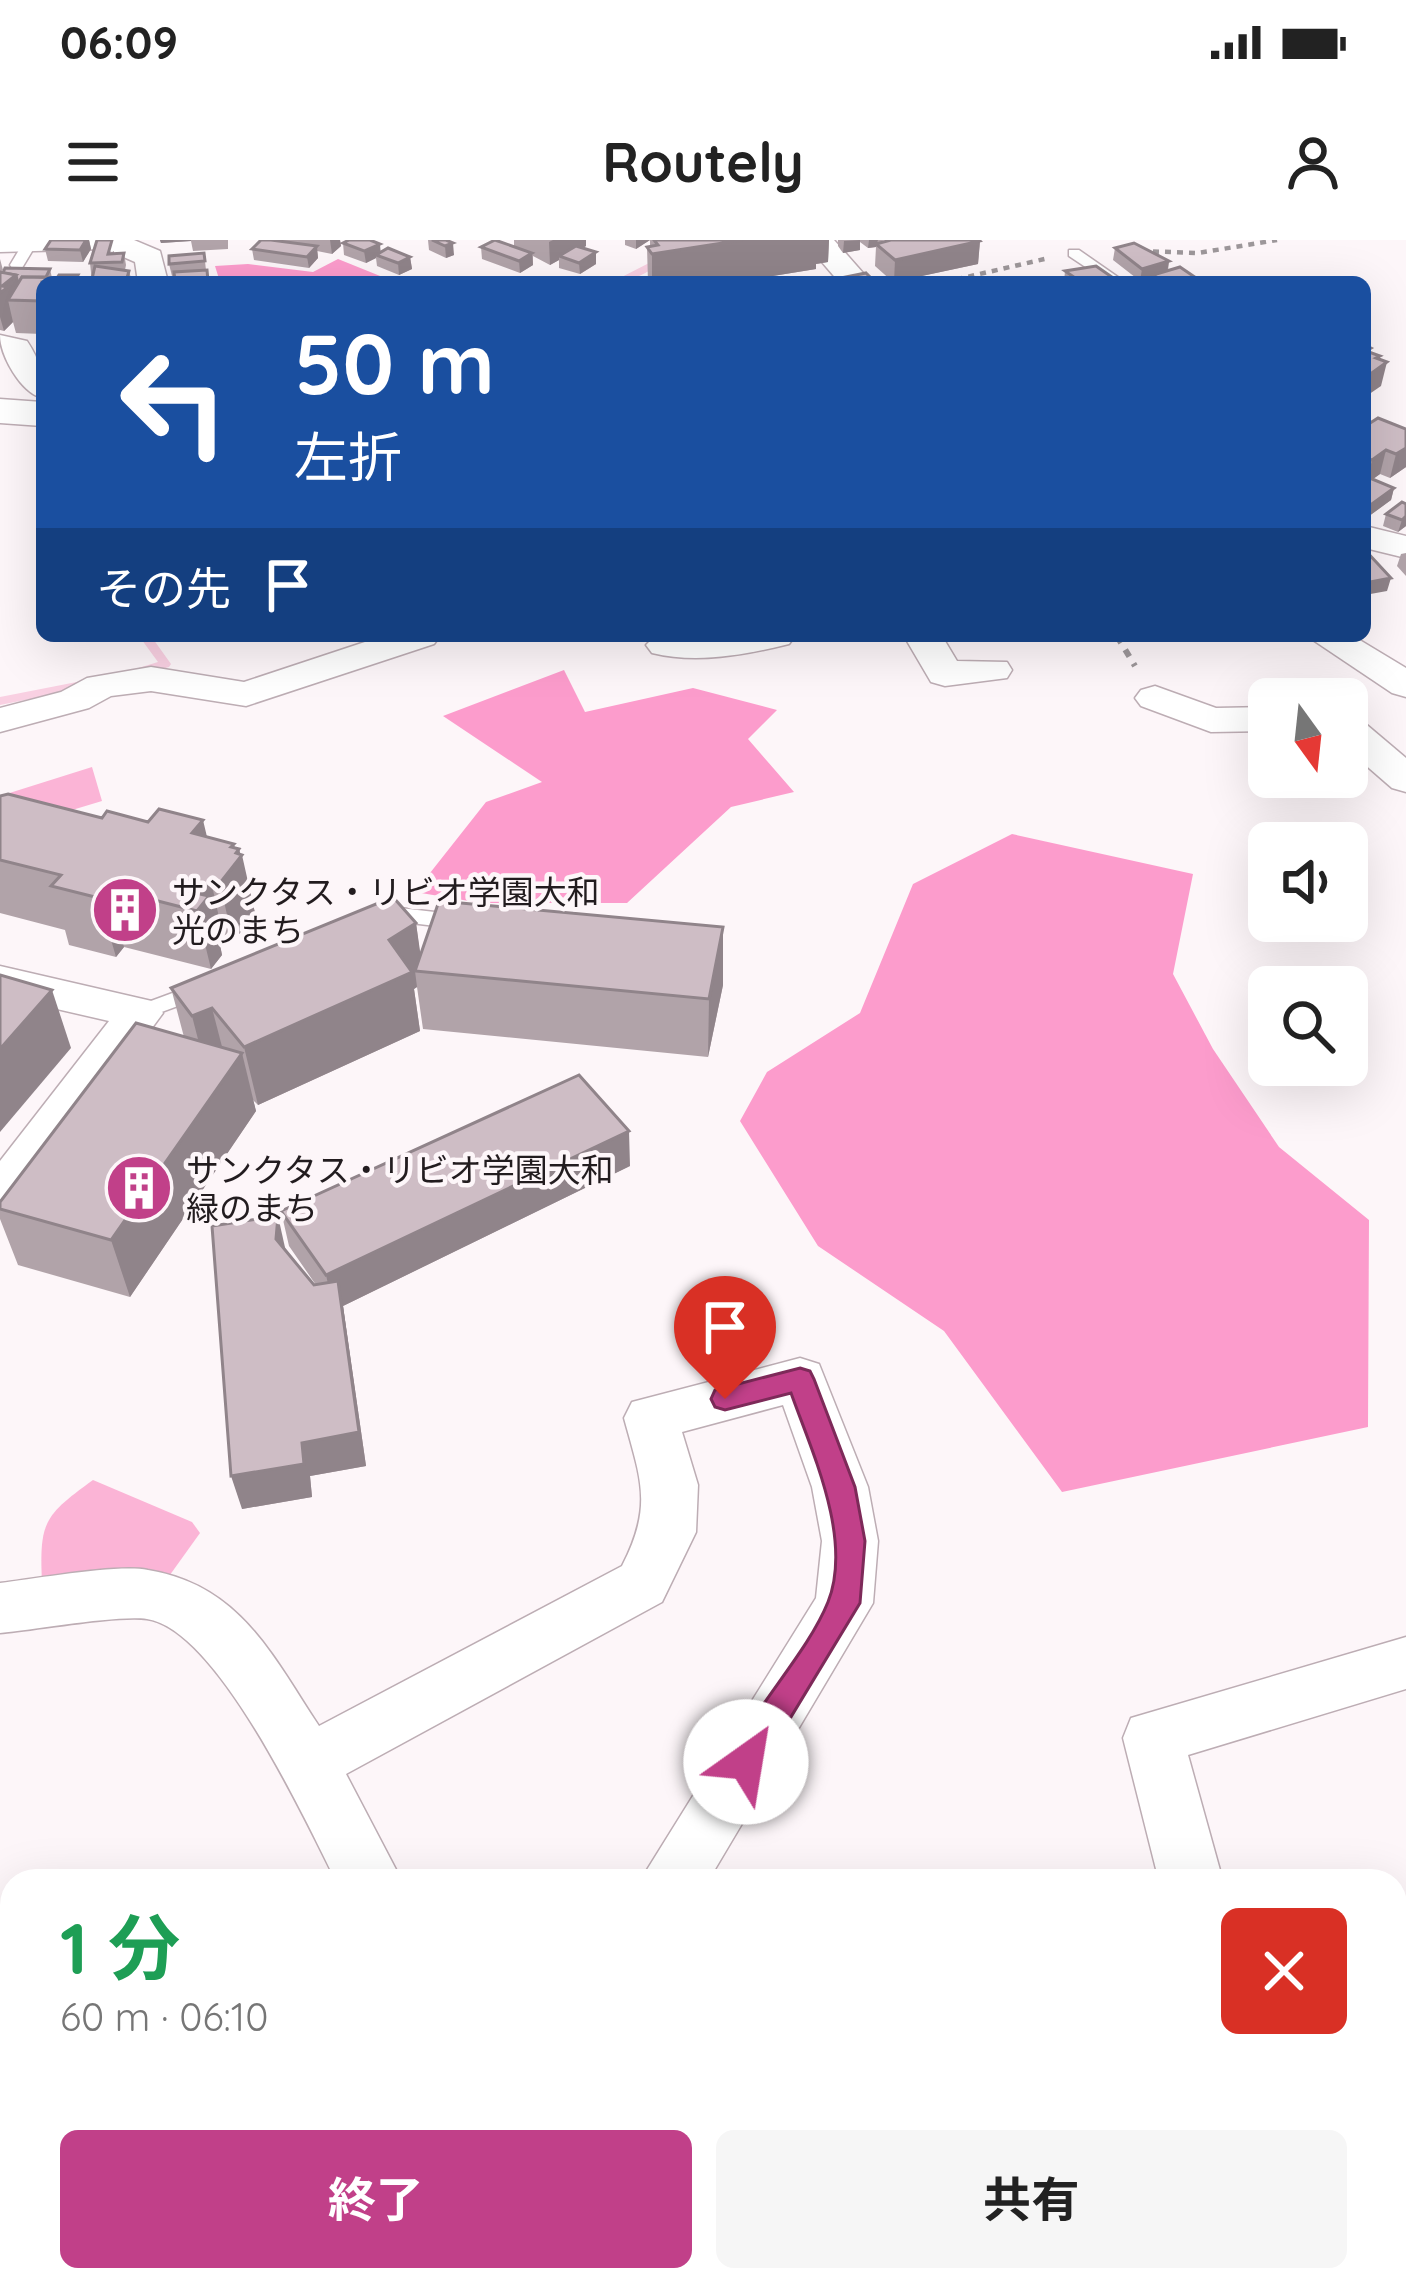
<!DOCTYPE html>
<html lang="ja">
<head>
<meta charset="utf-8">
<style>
  :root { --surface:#fff; --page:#f6f6f6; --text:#222; --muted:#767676; --accent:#c14089 }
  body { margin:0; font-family:Quicksand,"Noto Sans JP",sans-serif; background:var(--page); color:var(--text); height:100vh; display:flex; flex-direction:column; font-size:45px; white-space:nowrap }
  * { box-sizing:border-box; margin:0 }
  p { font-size:39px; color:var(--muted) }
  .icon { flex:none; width:66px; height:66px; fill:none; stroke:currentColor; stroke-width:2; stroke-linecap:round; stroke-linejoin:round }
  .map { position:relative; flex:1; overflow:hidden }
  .details { position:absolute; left:0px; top:1629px; width:1407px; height:423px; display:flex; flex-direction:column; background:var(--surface); border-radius:36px 36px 0 0; box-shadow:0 12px 48px #0002 }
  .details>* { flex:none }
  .top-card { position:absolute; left:36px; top:36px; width:1335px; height:366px; border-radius:18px; box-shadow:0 12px 48px #0002; background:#1a4fa0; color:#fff; overflow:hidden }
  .needle { width:78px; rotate:165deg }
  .tools { position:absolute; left:1248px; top:438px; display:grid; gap:24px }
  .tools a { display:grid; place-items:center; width:120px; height:120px; border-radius:18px; background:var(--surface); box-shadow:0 12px 48px #0002; font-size:60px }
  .pin { position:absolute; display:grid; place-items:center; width:102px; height:102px; color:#fff; margin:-123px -51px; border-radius:50% 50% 50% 0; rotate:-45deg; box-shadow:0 0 12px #0007 }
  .pin .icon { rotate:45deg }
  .me { position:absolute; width:132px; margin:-66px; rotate:32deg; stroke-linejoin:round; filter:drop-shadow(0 0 9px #0008) }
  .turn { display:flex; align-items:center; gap:42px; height:252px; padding:0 60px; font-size:54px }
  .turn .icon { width:156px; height:156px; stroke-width:2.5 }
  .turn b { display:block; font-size:84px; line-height:102px }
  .then { display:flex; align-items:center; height:114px; padding:0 60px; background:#0003; gap:24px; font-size:45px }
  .round { display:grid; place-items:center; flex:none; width:126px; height:126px; border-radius:18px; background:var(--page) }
  .headline { display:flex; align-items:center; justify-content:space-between; height:204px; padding:0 60px }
  h1 { font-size:72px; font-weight:700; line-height:90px; color:#1e9e55 }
  .action { display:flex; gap:24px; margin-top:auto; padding:24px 60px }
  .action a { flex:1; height:138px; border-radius:18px; background:var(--accent); color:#fff; font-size:48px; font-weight:700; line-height:138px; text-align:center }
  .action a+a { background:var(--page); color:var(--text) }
  .status { display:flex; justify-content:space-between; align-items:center; height:84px; padding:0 60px; background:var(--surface); direction:ltr }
  .status svg { height:33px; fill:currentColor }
  header { display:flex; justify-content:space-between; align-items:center; height:156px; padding:0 60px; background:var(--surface); font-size:54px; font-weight:700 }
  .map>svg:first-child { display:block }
</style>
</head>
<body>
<div class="status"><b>06:09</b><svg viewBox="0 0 49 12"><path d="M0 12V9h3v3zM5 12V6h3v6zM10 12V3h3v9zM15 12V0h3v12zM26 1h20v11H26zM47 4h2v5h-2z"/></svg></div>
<header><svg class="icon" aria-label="menu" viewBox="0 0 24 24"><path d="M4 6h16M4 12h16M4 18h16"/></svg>Routely<svg class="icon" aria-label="person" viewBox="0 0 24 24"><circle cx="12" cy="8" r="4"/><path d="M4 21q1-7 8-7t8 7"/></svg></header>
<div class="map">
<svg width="1406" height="2050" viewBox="0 0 1406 2050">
  <rect width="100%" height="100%" fill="#fdf6f9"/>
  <!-- green -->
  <g fill="#fbb4d6">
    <path d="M92,527L102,561L29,583L0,618V556Z"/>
    <path d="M93,1240L192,1282L200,1293L162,1346L42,1342C39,1281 45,1275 93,1240Z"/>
  </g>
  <!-- forest -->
  <g fill="#fc9ccc">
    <path d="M338,19L395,42H220L215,26L248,24L313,32Z"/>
    <path d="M564,430L585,472L693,448L777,470L748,499L794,552L731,567L627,663H481L415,652L486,562L542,542L443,476Z"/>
    <path d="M1012,594L1193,634L1173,734L1213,809L1279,907L1369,980L1368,1187L1062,1252L944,1091L818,1006L740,881L767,832L860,773L913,644Z"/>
  </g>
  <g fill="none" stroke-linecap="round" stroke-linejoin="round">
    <!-- stream -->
    <g fill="#f9d0e2" fill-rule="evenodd">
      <path d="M674,0H684C665,21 642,42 612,42L653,21Z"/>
      <path d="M139,396H151L171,424L169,427L136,437L132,436V430L158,422Z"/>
      <path d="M87,440L91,441V447L0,465V457Z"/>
    </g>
    <defs>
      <g id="service">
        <path d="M25,0L37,3L22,28H12L10,25Z"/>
        <path d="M1069,10H1079L1125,42H1108L1069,16Z"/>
        <path d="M400,668L461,675L471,682L461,689L402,682L384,688L374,681L377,676Z"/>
        <path d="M205,741L213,743L216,748L213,753L140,780L129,773L132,768Z"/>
      </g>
      <g id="minor">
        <path d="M0,0H134L160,11L168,42H138L135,22L105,9L0,12Z"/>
        <path d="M803,0H834L871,42H839Z"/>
        <path d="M0,95L27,101C41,122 42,133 42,158C20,152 0,115 0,95Z"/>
        <path d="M1365,286L1406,296V318L1365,308Z"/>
        <path d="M383,396H440L434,404L246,466L151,451L111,456L89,468L0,492V468L61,452L87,438L151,427L244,442Z"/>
        <path d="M795,396L789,404C745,415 696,424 652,413L646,405L655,396Z"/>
        <path d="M904,396H942L957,421L1007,422L1012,430L1007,438L945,446L931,442Z"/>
        <path d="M1307,396H1353L1406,428V457L1392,453Z"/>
        <path d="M1155,446L1216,468L1269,467V491L1211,492L1141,466L1135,458L1141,450Z"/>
        <path d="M1347,476L1361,480L1406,518V552L1392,548L1347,509Z"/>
        <path d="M0,726L156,762L163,773L18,970L0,975V921L109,781L0,756Z"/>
        <path d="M800,1118L819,1124L868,1247L878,1301L873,1363L708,1641H640L816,1358L822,1301L812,1247L783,1165L682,1192L698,1245L696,1292L662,1362L346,1534L402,1641H336C305,1579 217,1389 147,1379C115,1375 36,1390 0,1393V1343C35,1339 117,1324 148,1330C240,1345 272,1415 319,1486L622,1326C653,1266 641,1240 624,1178L632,1162Z"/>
        <path d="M1406,1397V1449L1188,1515L1223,1641H1159L1123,1498L1131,1478Z"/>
        <path d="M0,1774L12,1779V1872L0,1867Z"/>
        <path d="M50,2040H122L123,2050H51Z"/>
        <path d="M331,2040H420L416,2050H327Z"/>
        <path d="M1273,2040H1345L1349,2050H1277Z"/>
      </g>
      <path id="tertiary" d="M0,159L42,162V186L0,183Z"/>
    </defs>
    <!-- service casing -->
    <use href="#service" stroke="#bdadb4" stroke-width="3"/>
    <!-- minor casing -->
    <use href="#minor" stroke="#bdadb4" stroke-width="3"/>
    <!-- tertiary casing -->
    <use href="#tertiary" stroke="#bdadb4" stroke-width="3"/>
    <!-- path-far1 -->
    <g stroke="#9d979a" stroke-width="4.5" stroke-dasharray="6 6" stroke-linecap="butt">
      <path d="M1141,11L1198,13L1277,0"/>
      <path d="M945,42L1049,18"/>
    </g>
    <!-- path -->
    <path stroke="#9d979a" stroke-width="6" stroke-dasharray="8 8" stroke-linecap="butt" d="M1117,396L1135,426"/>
    <!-- service -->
    <use href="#service" fill="#fff" fill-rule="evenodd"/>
    <!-- minor -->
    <use href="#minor" fill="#fff" fill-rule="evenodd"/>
    <!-- tertiary -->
    <use href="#tertiary" fill="#fff" fill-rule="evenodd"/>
  </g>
  <!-- wall -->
  <g fill="#b1a3a9">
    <path d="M51,0H89L91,9L83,22L48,21L45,9Z"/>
    <path d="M160,0H228V9L193,11L191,1L161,3Z"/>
    <path d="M261,0H340L341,6L332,14L317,11L318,18L309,28L254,20L252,9Z"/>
    <path d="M428,0H446L454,15L446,18L429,10Z"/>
    <path d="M514,0H586V6L583,8L596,12V24L580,34L559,28V20L550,25L533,16V25L520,33L482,19L481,7H514Z"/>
    <path d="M625,0H650L636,9L625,5Z"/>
    <path d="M650,0H829L828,22L816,24V29L736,42H648L647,7H650Z"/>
    <path d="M838,0H979L980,1L978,24L893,42L875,26L876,7L868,8L860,2V10L843,13L838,6Z"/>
    <path d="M343,3L410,17L412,29L399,35L377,26L376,18L366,23L344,15Z"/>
    <path d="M1115,8L1169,21L1168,31L1202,42H1152L1153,37L1140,41L1113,20Z"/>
    <path d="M114,11V13H124L126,25L125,30L129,31L132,42H92L90,23Z"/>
    <path d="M204,13L206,30L172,36L169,24Z"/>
    <path d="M0,19L3,30L0,32L50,29L52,38L78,35L42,42V94L16,93L13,82L4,91L0,90Z"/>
    <path d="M1065,31L1119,42H1064Z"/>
    <path d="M1365,184L1406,189V227L1390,238L1380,234L1373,239L1394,248L1391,260L1365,279Z"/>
    <path d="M1406,264V286L1398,292L1383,286L1386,274Z"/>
    <path d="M1406,313V336L1397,326L1401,314Z"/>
    <path d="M0,556L102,578L207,597L239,609L255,673L233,702L224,700L220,705L222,715L211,729L124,707L116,717L69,705L65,690L0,673Z"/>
    <path d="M416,683L420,715L723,687V745L708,817L423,789L417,747L414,749L420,791L258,865L253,860L256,871L130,1057L18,1025L0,979V962L184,797L171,748Z"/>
    <path d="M630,926L343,1066L366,1226L310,1236L312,1257L242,1269L286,1011L314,1045H316L289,1006L281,971Z"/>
    <path d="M1044,2040H1254L1245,2050H1046Z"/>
  </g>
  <!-- shaded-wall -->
  <g fill="#90848a">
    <path d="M86,0H89L91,9L83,22L80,10Z"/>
    <path d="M160,0H191V1L161,3Z"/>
    <path d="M330,0H340L341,6L332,14Z"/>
    <path d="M553,0H586V6L564,18L559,16V20L550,25L549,2Z"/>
    <path d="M636,0H650L636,9Z"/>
    <path d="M742,0H829L828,22L816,24V29L736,42H652V14Z"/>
    <path d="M860,0V10L843,13L844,1Z"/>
    <path d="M869,0H878L876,7L868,8Z"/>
    <path d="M980,1L978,24L894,42L895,20Z"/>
    <path d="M453,3L454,15L446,18L445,6Z"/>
    <path d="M380,4L381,16L376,15V18L366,23L364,11Z"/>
    <path d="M317,6L318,18L309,28L307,17Z"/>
    <path d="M596,12V24L580,34L579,23Z"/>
    <path d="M532,13L533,25L520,33L519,21Z"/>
    <path d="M410,17L412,29L399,35L398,23Z"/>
    <path d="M1169,21L1167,33L1140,41L1142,29Z"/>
    <path d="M16,35L22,60H8L13,82L4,91L0,77V53L2,46Z"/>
    <path d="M1380,116L1376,130L1387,122L1381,146L1365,157L1369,135L1376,118Z"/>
    <path d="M1406,208V227L1390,238L1396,214Z"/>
    <path d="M1386,210L1380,234L1366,244L1372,220Z"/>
    <path d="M1394,248L1391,260L1365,279V269Z"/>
    <path d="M1406,276V286L1398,292L1402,280Z"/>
    <path d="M1391,338L1387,351L1365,355V343Z"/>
    <path d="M203,580L217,639L211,641L224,700L220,705L222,715L211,729L197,671L192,593Z"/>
    <path d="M234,604L236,613L239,609L241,617L242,615L255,673L233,702L220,643Z"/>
    <path d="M107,648L124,707L116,717L99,658Z"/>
    <path d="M416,683L423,732L415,731L417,747L414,749L420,791L258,865L244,807L389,700Z"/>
    <path d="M723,687V745L708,817L709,759Z"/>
    <path d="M52,750L71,808L0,892V809Z"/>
    <path d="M212,768L227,826L207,834L192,776Z"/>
    <path d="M242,813L256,871L130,1057L111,1000Z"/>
    <path d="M629,891L630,926L343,1066L366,1226L310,1236L312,1257L242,1269L231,1236L302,1203L334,1070L326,1035Z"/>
    <path d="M278,976L286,1012L276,999Z"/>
    <path d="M1406,1974V1989L1395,1993V1977Z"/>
  </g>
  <!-- building -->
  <g fill="#cebdc5" stroke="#90848a" stroke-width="3">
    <path d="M51,0H86L80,10L45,9Z"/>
    <path d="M97,0H112L108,14L124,13L122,22L90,23Z"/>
    <path d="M261,0H271L317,6L307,17L252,9Z"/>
    <path d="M349,0H370L380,4L364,11L343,3Z"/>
    <path d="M432,0H446L453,3L445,6Z"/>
    <path d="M495,0L532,13L519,21L481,7Z"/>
    <path d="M654,0H742L652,14L647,7L658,5Z"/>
    <path d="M885,0H979L980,1L895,20L876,4L887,1Z"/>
    <path d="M1134,3L1169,21L1142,29L1115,8Z"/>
    <path d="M576,6L596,12L579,23L559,16Z"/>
    <path d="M388,8L410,17L398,23L376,15Z"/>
    <path d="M204,13L205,21L169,24V16Z"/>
    <path d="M95,26L129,31L127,38L92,39Z"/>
    <path d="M1096,26L1119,42H1081L1065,31Z"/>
    <path d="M1180,27L1202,42H1163L1153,35Z"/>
    <path d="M5,28L50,29L46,37H22L18,44L16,35L3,33Z"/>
    <path d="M207,30L208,41L175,42L174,32Z"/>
    <path d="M0,32L16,35L2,46L8,47L0,53Z"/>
    <path d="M866,33L875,42H821Z"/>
    <path d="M59,35H78L74,42H71L70,38H57Z"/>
    <path d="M22,37L70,38L68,42H42V61L8,60Z"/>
    <path d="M279,38L281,42H262L261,40Z"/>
    <path d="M368,38L370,42H340Z"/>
    <path d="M1365,105L1371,108L1366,111L1380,116L1376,118L1387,122L1369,135L1365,133Z"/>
    <path d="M1378,178L1406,189V208L1396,214L1386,210L1372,220L1365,218V184L1367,185Z"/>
    <path d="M1365,236L1394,248L1365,269Z"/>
    <path d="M1402,262L1406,264V276L1402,280L1386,274Z"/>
    <path d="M1365,310L1391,338L1365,343Z"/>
    <path d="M8,554L102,578L107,571L148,582L159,569L203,580L192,593L234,604L231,607L239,609L236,613L242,615L220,643L211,641L200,654L209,656L197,671L107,648L99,658L51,646L61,635L0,620V556Z"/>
    <path d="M393,657L416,683L389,700L412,732L244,807L212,768L192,776L171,748Z"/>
    <path d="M439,661L723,687L709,759L415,731Z"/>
    <path d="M0,735L52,750L0,809Z"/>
    <path d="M136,783L242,813L111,1000L0,969V962Z"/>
    <path d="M579,835L629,891L326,1035L281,971Z"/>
    <path d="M278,976L276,999L314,1045L338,1041L359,1192L302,1203L304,1224L231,1236L212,986Z"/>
    <path d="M1406,1846V1974L1395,1977V1849Z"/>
    <path d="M1068,2040H1139L1083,2050H1071Z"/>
  </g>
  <!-- route -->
  <path fill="#c14089" stroke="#7d2a59" stroke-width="3" d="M800,1128L810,1131L814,1139L855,1247L865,1301L860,1363L757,1533L746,1537L734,1533L729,1522C753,1468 807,1414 828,1362C853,1299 812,1212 791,1153L725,1170L715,1167L711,1159L715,1150Z"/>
  <!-- icons -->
  <defs>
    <symbol id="building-disc" viewBox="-11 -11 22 22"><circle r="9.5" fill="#c14089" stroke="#fdf6f9"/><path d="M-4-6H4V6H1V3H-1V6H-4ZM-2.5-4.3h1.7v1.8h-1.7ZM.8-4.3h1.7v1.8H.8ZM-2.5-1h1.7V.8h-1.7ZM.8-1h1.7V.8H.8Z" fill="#fff"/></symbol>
  </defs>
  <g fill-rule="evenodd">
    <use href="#building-disc" x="87" y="632" width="76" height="76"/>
    <use href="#building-disc" x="101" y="910" width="76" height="76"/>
  </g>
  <g text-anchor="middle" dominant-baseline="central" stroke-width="9" stroke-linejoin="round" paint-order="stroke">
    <!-- poi labels -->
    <g font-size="33" fill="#221c1f" stroke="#fdf6f9" text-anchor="start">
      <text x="172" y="651">サンクタス・リビオ学園大和<tspan x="172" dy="38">光のまち</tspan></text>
      <text x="186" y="929">サンクタス・リビオ学園大和<tspan x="186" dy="38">緑のまち</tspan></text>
    </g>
  </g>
</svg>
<div class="tools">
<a><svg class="needle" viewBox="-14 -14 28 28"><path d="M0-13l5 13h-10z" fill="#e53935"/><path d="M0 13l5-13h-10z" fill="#767676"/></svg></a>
<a><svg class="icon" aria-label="sound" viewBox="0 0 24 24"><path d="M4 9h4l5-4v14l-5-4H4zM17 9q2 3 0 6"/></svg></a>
<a><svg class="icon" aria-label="search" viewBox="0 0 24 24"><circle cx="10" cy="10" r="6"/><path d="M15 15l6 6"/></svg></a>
</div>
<div class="pin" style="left:725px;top:1159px;background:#d93025"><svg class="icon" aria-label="arrive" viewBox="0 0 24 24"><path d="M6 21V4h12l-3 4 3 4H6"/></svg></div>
<svg class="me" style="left:746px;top:1522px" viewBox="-20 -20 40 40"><circle r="19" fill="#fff"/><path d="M0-13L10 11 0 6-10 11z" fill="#c14089"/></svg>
<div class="top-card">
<div class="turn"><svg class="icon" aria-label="left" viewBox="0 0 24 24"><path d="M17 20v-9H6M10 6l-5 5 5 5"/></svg><div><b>50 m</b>左折</div></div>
<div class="then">その先<svg class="icon" aria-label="arrive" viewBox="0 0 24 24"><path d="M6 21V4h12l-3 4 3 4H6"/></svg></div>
</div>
<section class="details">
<div class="headline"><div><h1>1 分</h1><p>60 m · 06:10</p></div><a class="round" style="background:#d93025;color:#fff"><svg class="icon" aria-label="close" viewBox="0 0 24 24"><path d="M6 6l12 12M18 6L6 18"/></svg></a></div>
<div class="action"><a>終了</a><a>共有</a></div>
</section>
</div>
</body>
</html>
